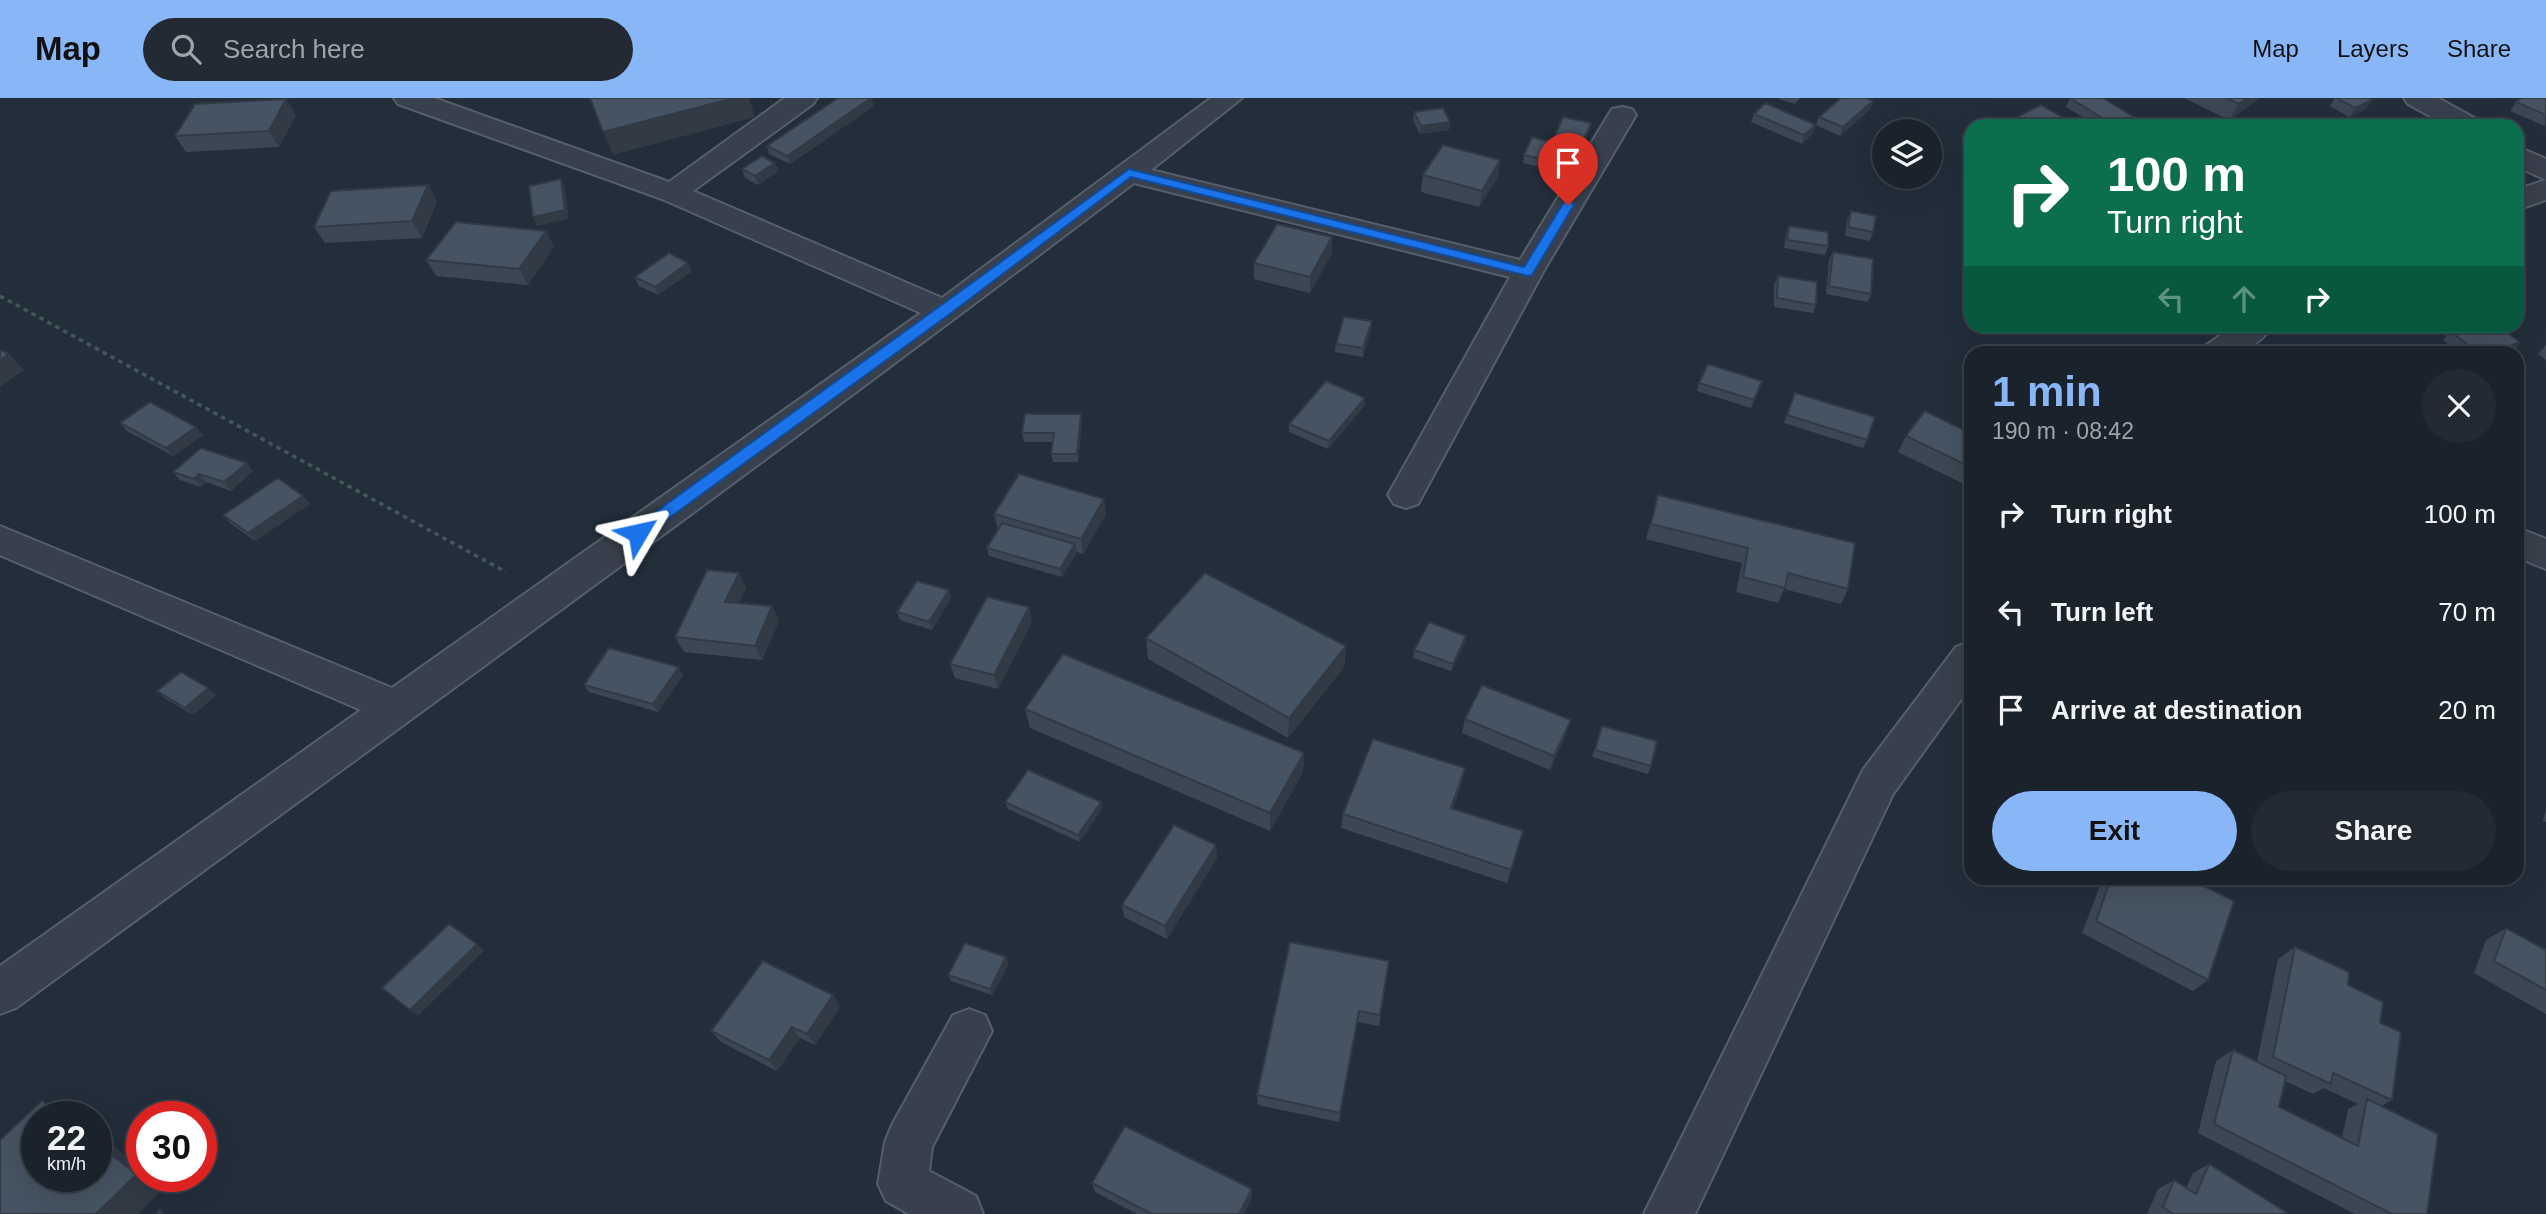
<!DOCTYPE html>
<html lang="en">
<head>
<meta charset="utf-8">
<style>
  :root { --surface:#1a222c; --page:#232a34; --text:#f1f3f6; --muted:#9fa4a9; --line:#383f48; --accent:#88b6f6 }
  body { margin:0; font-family:Arial,sans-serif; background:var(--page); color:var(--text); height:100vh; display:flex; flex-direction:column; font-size:26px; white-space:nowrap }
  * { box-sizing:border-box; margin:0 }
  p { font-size:23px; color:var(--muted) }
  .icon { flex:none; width:38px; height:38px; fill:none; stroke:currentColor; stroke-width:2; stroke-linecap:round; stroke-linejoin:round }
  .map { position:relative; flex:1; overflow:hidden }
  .side { position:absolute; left:1964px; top:248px; width:560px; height:539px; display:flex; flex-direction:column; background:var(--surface); border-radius:21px; box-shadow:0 7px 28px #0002,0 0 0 2px var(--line) }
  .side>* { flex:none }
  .guide { position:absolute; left:1964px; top:21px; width:560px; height:214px; border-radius:21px; box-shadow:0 7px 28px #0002,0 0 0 2px var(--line); background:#0b6e4f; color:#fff; overflow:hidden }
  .tools { position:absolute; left:1872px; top:21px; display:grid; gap:14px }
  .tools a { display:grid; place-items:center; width:70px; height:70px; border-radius:50%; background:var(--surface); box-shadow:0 7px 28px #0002,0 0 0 2px var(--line); font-size:35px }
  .speed { position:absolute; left:21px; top:1003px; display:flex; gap:14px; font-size:35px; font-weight:700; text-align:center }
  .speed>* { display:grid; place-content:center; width:91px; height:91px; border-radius:50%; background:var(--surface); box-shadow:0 7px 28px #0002,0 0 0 2px var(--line); line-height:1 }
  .speed small { font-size:18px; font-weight:400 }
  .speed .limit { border:10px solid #d22; background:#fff; color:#111 }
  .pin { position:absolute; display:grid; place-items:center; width:60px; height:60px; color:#fff; margin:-72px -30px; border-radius:50% 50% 50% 0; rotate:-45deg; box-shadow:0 0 7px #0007 }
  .pin .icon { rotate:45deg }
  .me { position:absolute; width:77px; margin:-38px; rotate:54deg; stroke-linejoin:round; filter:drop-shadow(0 0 5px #0008) }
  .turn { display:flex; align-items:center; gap:24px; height:147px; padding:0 28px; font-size:32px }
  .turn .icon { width:91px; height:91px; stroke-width:2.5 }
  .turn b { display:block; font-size:49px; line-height:60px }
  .lanes { display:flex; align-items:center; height:66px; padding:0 28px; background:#0003; justify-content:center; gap:35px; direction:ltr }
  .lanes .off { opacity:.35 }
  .round { display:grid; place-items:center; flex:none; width:74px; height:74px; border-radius:37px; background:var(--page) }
  .headline { display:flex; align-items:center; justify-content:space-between; height:119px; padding:0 28px }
  h1 { font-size:42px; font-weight:700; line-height:52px; color:var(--accent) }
  .primary-button { display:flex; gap:14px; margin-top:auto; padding:14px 28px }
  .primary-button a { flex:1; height:80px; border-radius:42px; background:var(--accent); color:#111; font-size:28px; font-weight:700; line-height:80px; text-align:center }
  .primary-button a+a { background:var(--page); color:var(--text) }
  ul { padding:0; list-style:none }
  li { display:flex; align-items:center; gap:21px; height:98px; padding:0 28px }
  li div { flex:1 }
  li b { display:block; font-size:26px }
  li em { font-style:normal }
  header { display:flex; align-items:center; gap:42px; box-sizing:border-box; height:98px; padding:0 35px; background:var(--accent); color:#111 }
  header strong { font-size:33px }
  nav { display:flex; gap:38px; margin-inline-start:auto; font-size:24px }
  .search { width:490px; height:63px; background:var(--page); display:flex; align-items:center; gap:18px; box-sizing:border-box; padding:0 24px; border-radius:38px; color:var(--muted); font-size:26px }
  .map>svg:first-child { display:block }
</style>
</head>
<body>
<header>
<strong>Map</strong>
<div class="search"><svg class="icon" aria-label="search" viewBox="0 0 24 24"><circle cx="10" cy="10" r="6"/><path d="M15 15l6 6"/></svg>Search here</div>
<nav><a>Map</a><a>Layers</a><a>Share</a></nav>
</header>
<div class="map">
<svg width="2546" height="1116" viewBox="0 0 2546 1116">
  <rect width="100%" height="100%" fill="#232e3b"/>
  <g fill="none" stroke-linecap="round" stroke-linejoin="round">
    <defs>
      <g id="minor">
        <path d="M394,0H434L669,84L785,0H817L813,6L693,93L942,200L1211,0H1242L1151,72L1520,162L1612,11L1622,9L1632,11L1636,17L1543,174L1418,406L1406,410L1394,406L1388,397L1510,179L1134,85C765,366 390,636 16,910L0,916V868L361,612L0,457V428L392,590L921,215L662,101L398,6Z"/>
        <path d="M2404,0H2438L2478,22L2482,28H2448L2408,6Z"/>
        <path d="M2516,48L2546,61V82L2516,68Z"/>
        <path d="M2546,82V102L2516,112V92Z"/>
        <path d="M2234,228H2272C2254,256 2230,256 2200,256L2205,248Z"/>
        <path d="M2516,429L2546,441V471L2516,459Z"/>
        <path d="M1970,544V589L1893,696L1695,1116H1644L1863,672L1956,549Z"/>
        <path d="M969,911L985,917L992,933L932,1049L929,1073L976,1098L983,1116H909L886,1103L878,1086L885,1044L892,1027L953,917Z"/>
      </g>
    </defs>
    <!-- minor casing -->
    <use href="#minor" stroke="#555e69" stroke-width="4"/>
    <!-- path -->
    <path stroke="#43575a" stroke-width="3.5" stroke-dasharray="4.5 4.5" stroke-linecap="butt" d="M0,198L506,474"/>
    <!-- minor -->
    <use href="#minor" fill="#37404c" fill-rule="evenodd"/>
  </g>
  <!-- wall -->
  <g fill="#3c4754" fill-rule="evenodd">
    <path d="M1776,0H1800L1795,6Z"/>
    <path d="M2070,0L2139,22L2135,28H2097L2066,9Z"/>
    <path d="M2184,0H2260L2229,22Z"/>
    <path d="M2335,0H2367L2372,2L2366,11L2349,19L2330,8Z"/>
    <path d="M2546,0L2545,28L2510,13L2516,4Z"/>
    <path d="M1873,3L1870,11L1840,38L1816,27L1819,19Z"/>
    <path d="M874,8L790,66L769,56L767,48Z"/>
    <path d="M1414,14L1450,24L1449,32L1420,36L1413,22Z"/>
    <path d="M1754,16L1813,35L1802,46L1751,24Z"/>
    <path d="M296,17L279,49L186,54L175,38Z"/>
    <path d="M2013,21L2078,28H2010Z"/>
    <path d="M1589,33L1571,76L1523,65L1524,57L1552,44Z"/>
    <path d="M1500,62L1498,79L1479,109L1421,94L1423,77Z"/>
    <path d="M775,65L778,73L758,87L745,80L742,71Z"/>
    <path d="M428,87L437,103L422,140L325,145L314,129Z"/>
    <path d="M1851,113L1873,134L1870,143L1845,138L1847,122Z"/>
    <path d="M1789,128L1828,148L1825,157L1784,150L1786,136Z"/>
    <path d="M546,133L554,149L528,187L436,178L426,162Z"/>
    <path d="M1833,154L1871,196L1868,204L1826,196L1829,162Z"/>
    <path d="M1332,155L1310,195L1254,181V165Z"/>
    <path d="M688,165L691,174L658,197L639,188L635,179Z"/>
    <path d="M1778,178L1816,207L1813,215L1774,209V187Z"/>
    <path d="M1372,223L1371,231L1363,259L1335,254L1336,246Z"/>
    <path d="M2450,233L2520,244L2513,253L2505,256H2461L2443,242Z"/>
    <path d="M2546,247V262L2538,256Z"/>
    <path d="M1762,283L1751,310L1697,293L1699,285Z"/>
    <path d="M1795,295L1867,342L1863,350L1784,325Z"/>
    <path d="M1365,300L1364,308L1328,351L1289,334V326Z"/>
    <path d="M1082,324L1078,364H1053L1051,356L1053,344H1024L1022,335Z"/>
    <path d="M120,325L203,337L173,358L127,333Z"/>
    <path d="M1970,335V389L1898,354L1906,338Z"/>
    <path d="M253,373L231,393L206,384L201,389L180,382L173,374Z"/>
    <path d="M1658,397L1848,491L1841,506L1784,491L1778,505L1736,494L1742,465L1646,441Z"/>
    <path d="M303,398L310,406L255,443L230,425L223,417Z"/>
    <path d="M994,416H1106L1083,456L1077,454L1062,479L989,458L987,450L998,432Z"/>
    <path d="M739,475L746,490L739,505L772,508L779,523L762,562L684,554L675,539Z"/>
    <path d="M951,500L932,532L900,522L897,514Z"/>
    <path d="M1032,524L998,591L955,580L950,566Z"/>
    <path d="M1466,538L1465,545L1451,573L1413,560L1414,552Z"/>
    <path d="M1146,540L1346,548L1344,569L1288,640L1148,561Z"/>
    <path d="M683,577L658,614L589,594L584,587Z"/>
    <path d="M157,593L216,597L193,617L166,601Z"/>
    <path d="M1025,611L1304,655L1303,674L1270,733L1030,630Z"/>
    <path d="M1465,621L1566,636L1550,672L1462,635Z"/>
    <path d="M1602,628L1651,668L1648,676L1592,659Z"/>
    <path d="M1465,670L1462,684L1453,710L1523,733L1507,785L1341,730L1343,716Z"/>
    <path d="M1005,704H1101L1102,711L1080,744L1008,711Z"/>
    <path d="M2546,710V724L2543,723Z"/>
    <path d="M1216,747L1217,760L1167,841L1124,819L1122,807Z"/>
    <path d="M2103,780H2188L2208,882L2193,893L2082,835Z"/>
    <path d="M2506,830L2546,852V916L2474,875L2486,842Z"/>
    <path d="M2295,849L2348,887L2380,925L2392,1002L2381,1008L2427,1116H2355L2198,1035L2216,963L2233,952L2257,964L2278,861ZM2285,983L2313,996L2324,990L2358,1006L2348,1011L2342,1040L2279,1009Z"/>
    <path d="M1389,863L1379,928L1357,924L1339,1024L1258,1007L1257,997Z"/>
    <path d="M1009,865L992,897L951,883L948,877Z"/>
    <path d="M833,897L840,909L815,947L800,940L777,973L721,944L711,933Z"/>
    <path d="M2209,1066L2285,1116H2147L2158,1091L2174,1082L2186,1090L2193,1075Z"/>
    <path d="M1092,1085L1252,1100L1244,1116H1137L1095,1094Z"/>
  </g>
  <!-- shaded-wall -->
  <g fill="#313a45">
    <path d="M734,0H749L755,19L613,57L603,34Z"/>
    <path d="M872,0L874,8L790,66L787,58Z"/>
    <path d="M2247,0H2260L2229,22L2239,6Z"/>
    <path d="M286,1L296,17L279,49L269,33Z"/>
    <path d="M2372,2L2366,11L2349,19L2355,10Z"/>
    <path d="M1873,3L1870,11L1840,38L1843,29Z"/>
    <path d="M2139,22L2135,28H2124Z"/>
    <path d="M1450,24L1449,32L1420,36L1421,28Z"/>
    <path d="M1591,25L1589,33L1571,76L1573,68Z"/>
    <path d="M1816,27L1813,35L1802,46L1804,37Z"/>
    <path d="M1500,62L1498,79L1479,109L1482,93Z"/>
    <path d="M775,65L778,73L758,87L755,78Z"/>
    <path d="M561,81L565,90L569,121L537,128L533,119Z"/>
    <path d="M428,87L437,103L422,140L412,123Z"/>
    <path d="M546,133L554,149L528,187L519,171Z"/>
    <path d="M1332,139V155L1310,195V179Z"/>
    <path d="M688,165L691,174L658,197L655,189Z"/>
    <path d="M1372,223L1371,231L1363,259V250Z"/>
    <path d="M2520,244L2513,253L2505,256H2491Z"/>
    <path d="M9,256L24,272L0,289V262Z"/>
    <path d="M1365,300L1364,308L1328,351L1329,343Z"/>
    <path d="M1081,316L1082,324L1078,364L1077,356Z"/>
    <path d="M196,329L203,337L173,358L166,350Z"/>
    <path d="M247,365L253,373L231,393L224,384Z"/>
    <path d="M199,376L206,384L201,389L194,381Z"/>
    <path d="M303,398L310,406L255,443L248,435Z"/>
    <path d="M1104,401L1106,416L1083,456L1081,441Z"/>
    <path d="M1075,446L1077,454L1062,479L1060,471Z"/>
    <path d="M739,475L746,490L733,518L725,504Z"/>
    <path d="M949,492L951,500L932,532L929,524Z"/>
    <path d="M772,508L779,523L762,562L755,548Z"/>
    <path d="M1029,509L1032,524L998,591L994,577Z"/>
    <path d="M1466,538L1465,545L1451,573L1453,566Z"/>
    <path d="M1346,548L1344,569L1288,640L1289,620Z"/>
    <path d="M679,569L683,577L658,614L653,606Z"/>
    <path d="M208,590L216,597L193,617L185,610Z"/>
    <path d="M1571,622L1566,636L1550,672L1554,658Z"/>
    <path d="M1304,655L1303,674L1270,733V715Z"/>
    <path d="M1465,670L1462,684L1448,723L1451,710Z"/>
    <path d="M1101,704L1102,711L1080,744L1078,737Z"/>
    <path d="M1216,747L1217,760L1167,841L1165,828Z"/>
    <path d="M477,846L484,853L418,918L410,912Z"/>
    <path d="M1006,859L1009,865L992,897L990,891Z"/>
    <path d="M833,897L840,909L815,947L807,936Z"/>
    <path d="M792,929L800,940L777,973L769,962Z"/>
    <path d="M42,1003L72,1017L75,1018H63Z"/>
    <path d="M96,1035L142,1070V1078H152L165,1089L138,1116H96Z"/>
    <path d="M1252,1091V1100L1244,1116H1239Z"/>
  </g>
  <!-- building -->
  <g fill="#465362" stroke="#313a45" stroke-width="2">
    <path d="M590,0H734L603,34Z"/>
    <path d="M838,0H871L787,58L767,48Z"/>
    <path d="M1841,0H1866L1873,3L1843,29L1819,19Z"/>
    <path d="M2070,0H2103L2139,22L2124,28H2115Z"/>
    <path d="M2226,0H2247L2239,6Z"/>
    <path d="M2337,0H2367L2372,2L2355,10Z"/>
    <path d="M2521,0H2546V17L2516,4Z"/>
    <path d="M286,1L269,33L175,38L195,6Z"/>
    <path d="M1765,5L1816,27L1804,37L1754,16Z"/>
    <path d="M2041,7L2078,28H2025L2013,21Z"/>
    <path d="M1443,10L1450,24L1421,28L1414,14Z"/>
    <path d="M1563,19L1591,25L1573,68L1524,57L1532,39L1552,44Z"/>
    <path d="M1443,47L1500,62L1482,93L1423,77Z"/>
    <path d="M762,58L775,65L755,78L742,71Z"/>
    <path d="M561,81L565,112L533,119L529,88Z"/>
    <path d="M428,87L412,123L314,129L331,93Z"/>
    <path d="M1851,113L1876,118L1873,134L1848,129Z"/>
    <path d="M456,124L546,133L519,171L426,162Z"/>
    <path d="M1277,126L1332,139L1310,179L1254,165Z"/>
    <path d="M1789,128L1828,134V148L1787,142Z"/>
    <path d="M1833,154L1873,161L1871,196L1829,188Z"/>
    <path d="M669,155L688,165L655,189L635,179Z"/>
    <path d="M1778,178L1817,184L1816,207L1777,200Z"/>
    <path d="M1344,219L1372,223L1363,250L1336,246Z"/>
    <path d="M2467,228H2497L2520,244L2491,256H2480L2450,233Z"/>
    <path d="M0,252L9,256L0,262Z"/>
    <path d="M1708,266L1762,283L1754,302L1699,285Z"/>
    <path d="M1326,283L1365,300L1329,343L1289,326Z"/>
    <path d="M1795,295L1875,319L1867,342L1787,317Z"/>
    <path d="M150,304L196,329L166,350L120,325Z"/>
    <path d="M1925,313L1970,335V369L1906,338Z"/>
    <path d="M1025,316H1081L1077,356H1051L1054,335H1022Z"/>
    <path d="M201,350L247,365L224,384L199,376L194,381L173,374Z"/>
    <path d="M1019,376L1104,401L1081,441L994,416Z"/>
    <path d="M278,380L303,398L248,435L223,417Z"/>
    <path d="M1658,397L1855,445L1848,491L1788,475L1785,490L1743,479L1748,450L1651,426Z"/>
    <path d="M1002,425L1075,446L1060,471L987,450Z"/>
    <path d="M707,472L739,475L725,504L772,508L755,548L675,539Z"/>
    <path d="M1205,475L1346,548L1289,620L1146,540Z"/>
    <path d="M917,483L949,492L929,524L897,514Z"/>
    <path d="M987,499L1029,509L994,577L950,566Z"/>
    <path d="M1429,524L1466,538L1453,566L1414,552Z"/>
    <path d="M609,550L679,569L653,606L584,587Z"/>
    <path d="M1063,556L1304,655L1270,715L1025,611Z"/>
    <path d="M181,574L208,590L185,610L157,593Z"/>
    <path d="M1482,587L1571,622L1554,658L1465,621Z"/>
    <path d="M1602,628L1657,643L1651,668L1595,652Z"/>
    <path d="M1373,641L1465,670L1451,710L1523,733L1511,772L1343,716Z"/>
    <path d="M1028,672L1101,704L1078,737L1005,704Z"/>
    <path d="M1174,727L1216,747L1165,828L1122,807Z"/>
    <path d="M2111,780H2188L2234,803L2208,882L2096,823Z"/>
    <path d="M449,826L477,846L410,912L382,890Z"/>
    <path d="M2506,830L2546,852V892L2494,863Z"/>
    <path d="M1290,844L1389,863L1380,917L1359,913L1340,1015L1257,997Z"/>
    <path d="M965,845L1006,859L990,891L948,877Z"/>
    <path d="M2295,849L2349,874L2348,887L2383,904L2380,925L2401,934L2392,1002L2333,975L2331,986L2273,959Z"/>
    <path d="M763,863L833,897L807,936L792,929L769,962L711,933Z"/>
    <path d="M2233,952L2286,978L2279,1009L2358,1048L2367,1001L2438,1036L2427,1116H2392L2214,1026Z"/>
    <path d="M42,1003L63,1018H37V1078H96V1045L137,1076L96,1116H0V1042Z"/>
    <path d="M1125,1028L1252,1091L1239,1116H1152L1092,1085Z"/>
    <path d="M2209,1066L2286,1114L2285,1116H2173L2163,1109L2174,1082L2196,1096Z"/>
    <path d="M159,1112L164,1116H156Z"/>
  </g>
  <!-- route -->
  <path fill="#1a73e8" stroke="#114b97" stroke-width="2" d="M1129,71L1524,169L1564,104H1572L1574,107L1532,177L1528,178L1131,79L950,216L643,439H632L630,435L632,431Z"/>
</svg>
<div class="tools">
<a><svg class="icon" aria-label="layers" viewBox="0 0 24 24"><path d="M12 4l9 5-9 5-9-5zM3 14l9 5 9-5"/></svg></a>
</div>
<div class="speed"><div>22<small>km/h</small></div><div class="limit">30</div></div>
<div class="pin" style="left:1568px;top:107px;background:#d93025"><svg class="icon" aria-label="arrive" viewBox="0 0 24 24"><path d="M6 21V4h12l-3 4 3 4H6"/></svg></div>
<svg class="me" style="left:638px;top:435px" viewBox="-20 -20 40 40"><path d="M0-17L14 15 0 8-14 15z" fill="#1a73e8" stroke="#fff" stroke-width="4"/></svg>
<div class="guide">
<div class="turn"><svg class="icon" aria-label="right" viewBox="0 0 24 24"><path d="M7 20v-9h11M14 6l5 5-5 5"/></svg><div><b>100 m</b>Turn right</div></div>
<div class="lanes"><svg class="icon off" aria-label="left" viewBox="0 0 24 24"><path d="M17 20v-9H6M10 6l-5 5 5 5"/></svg><svg class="icon off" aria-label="ahead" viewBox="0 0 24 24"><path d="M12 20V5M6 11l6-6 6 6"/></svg><svg class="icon" aria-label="right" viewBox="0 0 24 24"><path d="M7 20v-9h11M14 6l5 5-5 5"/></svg></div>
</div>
<section class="side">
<div class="headline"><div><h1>1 min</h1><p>190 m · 08:42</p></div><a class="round"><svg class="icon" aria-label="close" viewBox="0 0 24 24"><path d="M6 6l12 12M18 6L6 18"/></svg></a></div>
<ul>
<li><svg class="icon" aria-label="right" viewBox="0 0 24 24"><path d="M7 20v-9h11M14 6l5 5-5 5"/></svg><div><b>Turn right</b></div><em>100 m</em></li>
<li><svg class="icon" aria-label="left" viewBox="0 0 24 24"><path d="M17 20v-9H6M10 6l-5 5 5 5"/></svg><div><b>Turn left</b></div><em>70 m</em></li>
<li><svg class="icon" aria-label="arrive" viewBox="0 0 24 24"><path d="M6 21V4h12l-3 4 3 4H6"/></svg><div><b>Arrive at destination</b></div><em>20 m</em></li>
</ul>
<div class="primary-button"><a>Exit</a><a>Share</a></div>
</section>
</div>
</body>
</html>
